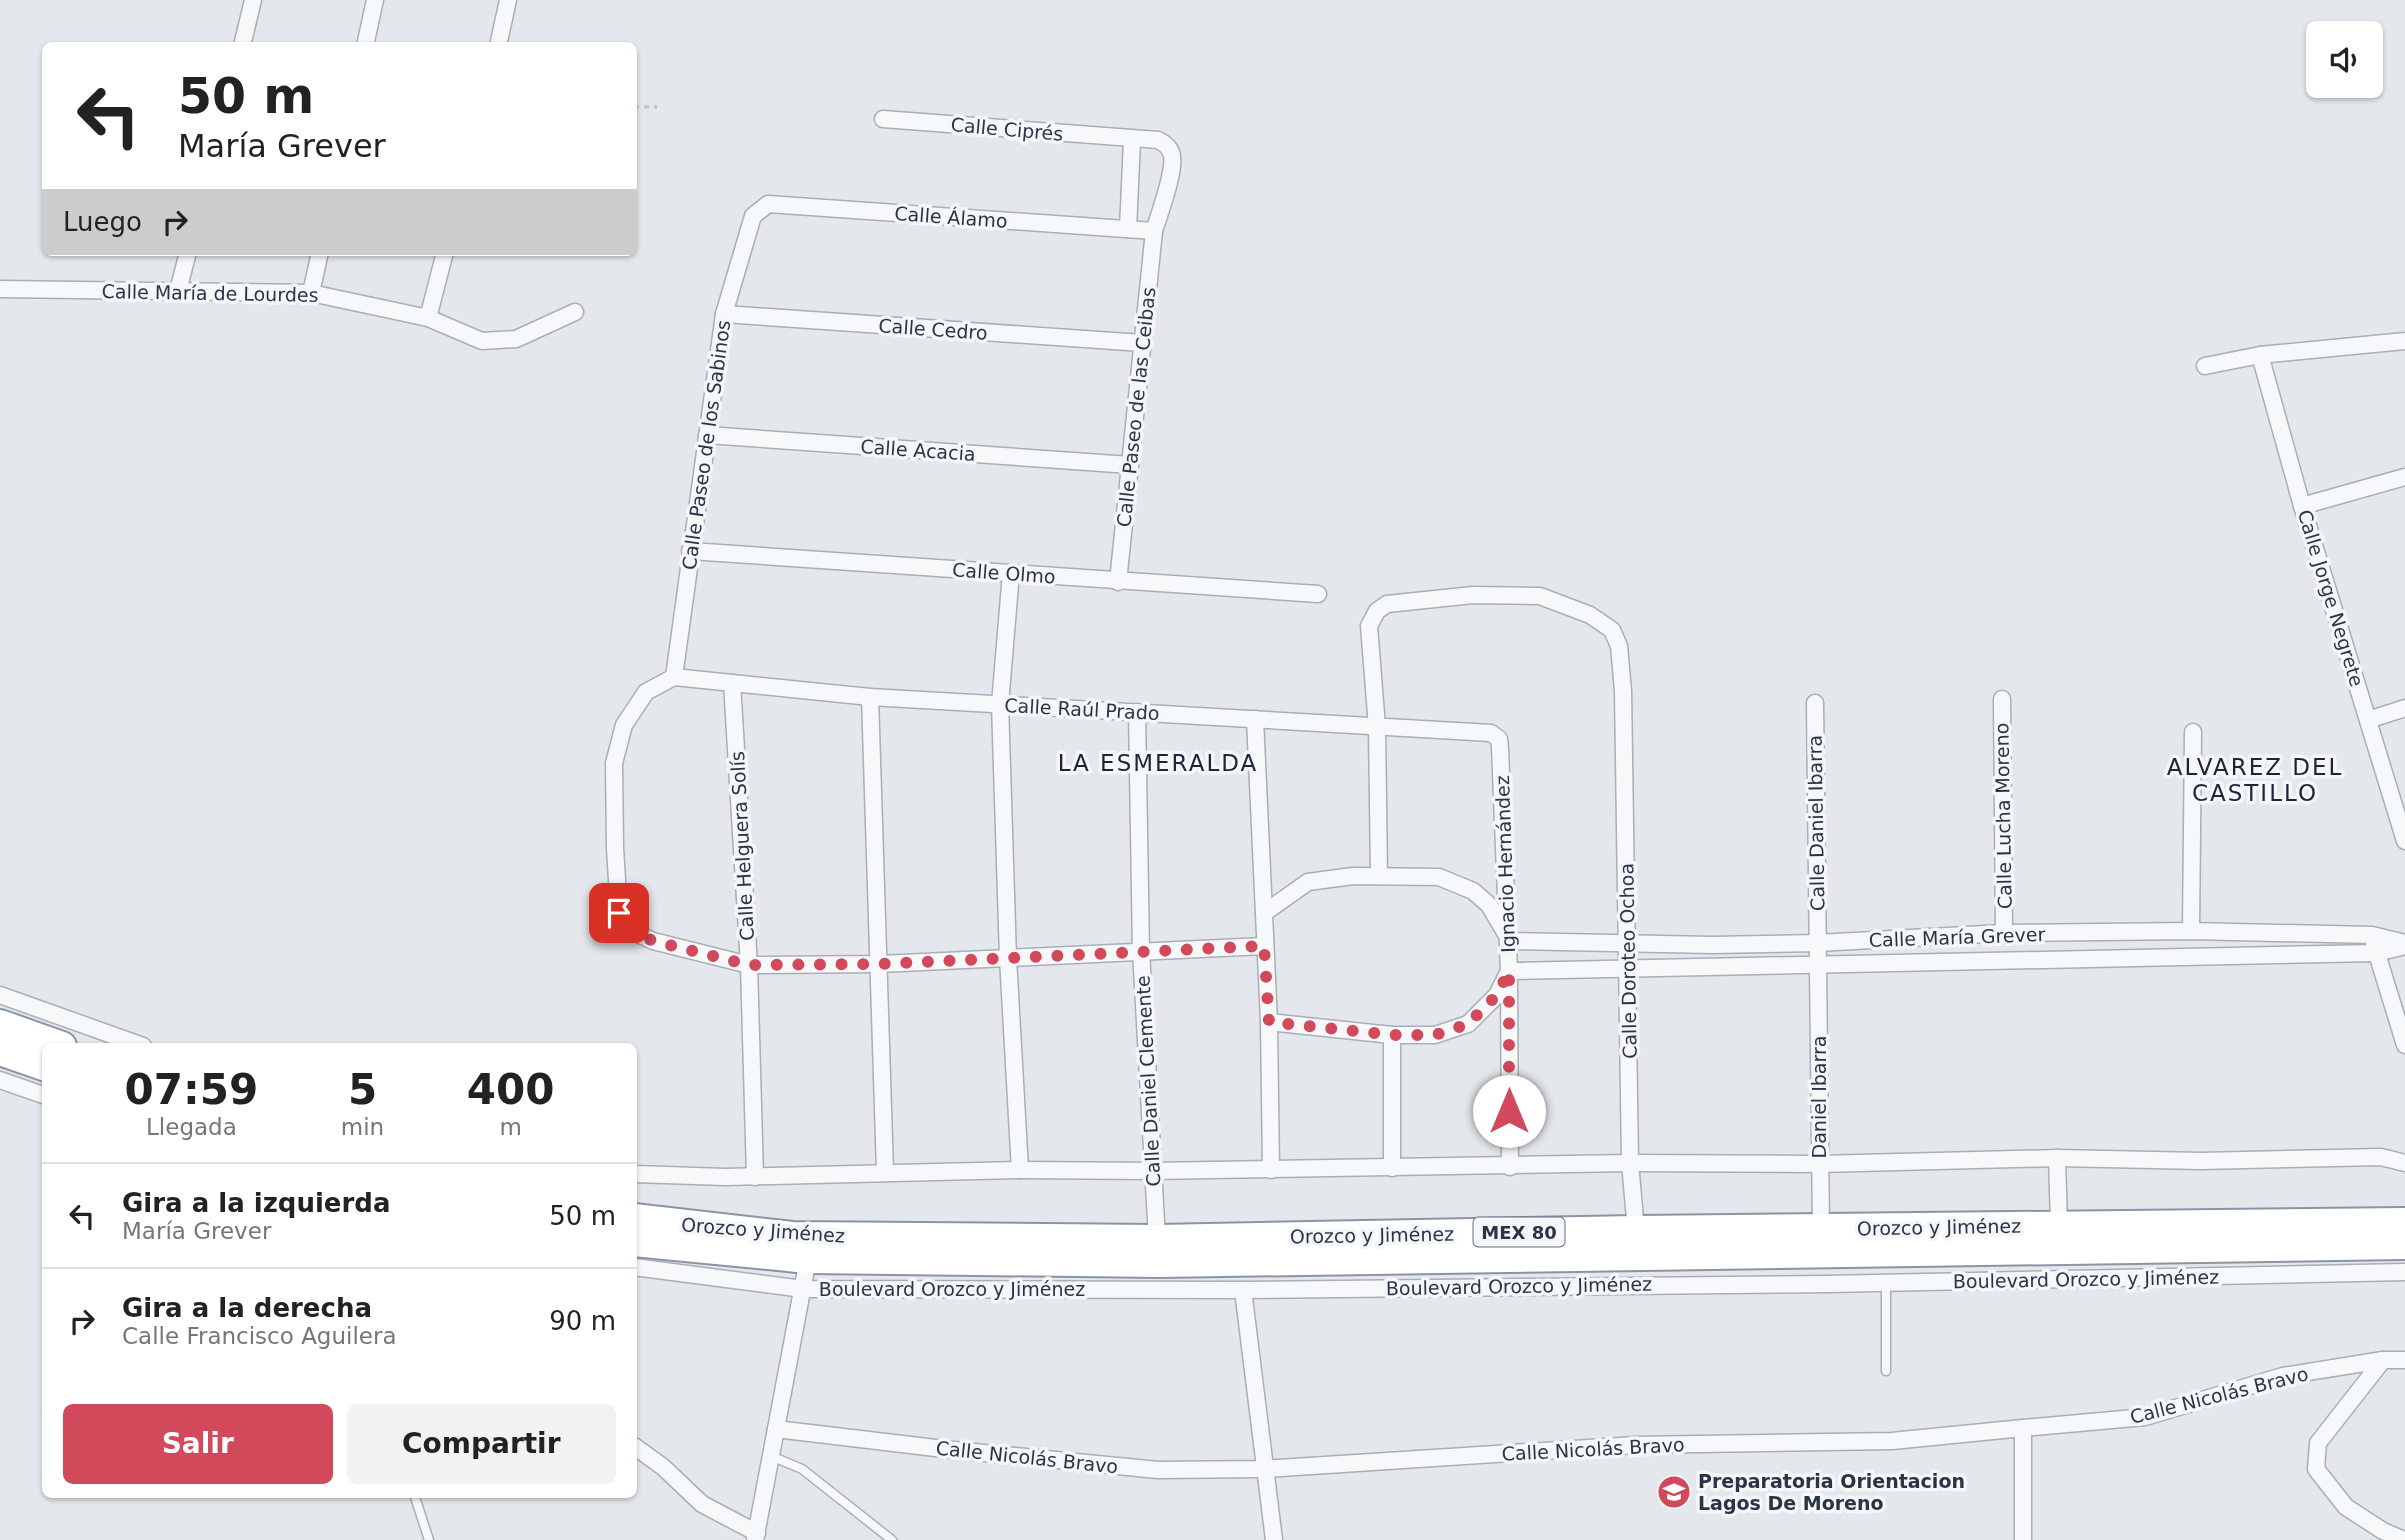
<!DOCTYPE html>
<html lang="es">
<head>
<meta charset="utf-8">
<style>
  :root { --surface:#fff; --page:#f2f2f2; --text:#222; --muted:#767676; --line:#e0e0e0; --accent:#d1495b }
  body { margin:0; font-family:"DejaVu Sans",sans-serif; background:var(--page); color:var(--text); height:100vh; display:flex; flex-direction:column; font-size:26px; white-space:nowrap }
  * { box-sizing:border-box; margin:0 }
  p { font-size:23px; color:var(--muted) }
  .icon { flex:none; width:38px; height:38px; fill:none; stroke:currentColor; stroke-width:2; stroke-linecap:round; stroke-linejoin:round }
  .map { position:relative; flex:1; overflow:hidden }
  .drawer { position:absolute; left:42px; top:1043px; width:595px; height:455px; display:flex; flex-direction:column; background:var(--surface); border-radius:10px; box-shadow:0 2px 5px #0004 }
  .drawer>* { flex:none }
  .hud { position:absolute; left:42px; top:42px; width:595px; height:214px; border-radius:10px; box-shadow:0 2px 5px #0004; background:#fff; color:var(--text); overflow:hidden }
  .controls { position:absolute; left:2306px; top:21px; display:grid; gap:14px }
  .controls a { display:grid; place-items:center; width:77px; height:77px; border-radius:10px; background:var(--surface); box-shadow:0 2px 5px #0004; font-size:35px }
  .pin { position:absolute; display:grid; place-items:center; width:60px; height:60px; color:#fff; margin:-30px; border-radius:14px; box-shadow:0 4px 10px #0006 }
  .me { position:absolute; width:77px; margin:-38px; rotate:0deg; stroke-linejoin:round; filter:drop-shadow(0 0 5px #0008) }
  .turn { display:flex; align-items:center; gap:24px; height:147px; padding:0 21px; font-size:32px }
  .turn .icon { width:91px; height:91px; stroke-width:2.5 }
  .turn b { display:block; font-size:49px; line-height:60px }
  .then { display:flex; align-items:center; height:66px; padding:0 21px; background:#0003; gap:14px; font-size:26px }
  .eta { display:flex; justify-content:space-evenly; align-items:center; height:119px; text-align:center }
  .eta b { font-size:42px; font-weight:600; line-height:49px }
  .button { display:flex; gap:14px; margin-top:auto; padding:14px 21px }
  .button a { flex:1; height:80px; border-radius:10px; background:var(--accent); color:#fff; font-size:28px; font-weight:600; line-height:80px; text-align:center }
  .button a+a { background:var(--page); color:var(--text) }
  ul { padding:0; list-style:none }
  li { display:flex; align-items:center; gap:21px; height:105px; padding:0 21px; border-top:2px solid var(--line) }
  li div { flex:1 }
  li b { display:block; font-size:26px }
  li em { font-style:normal }
  .map>svg:first-child { display:block }
</style>
</head>
<body>
<div class="map">
<svg width="2405" height="1540" viewBox="0 0 2405 1540">
  <rect width="100%" height="100%" fill="#e4e7ec"/>
  <g fill="none" stroke-linecap="round" stroke-linejoin="round">
    <defs>
      <g id="lane">
        <path d="M1886,1283V1371"/>
        <path d="M771,1456L802,1469L892,1540"/>
        <path d="M414,1494L429,1540"/>
      </g>
      <g id="street">
        <path d="M242,46L253,0"/>
        <path d="M365,46L375,0"/>
        <path d="M498,46L508,0"/>
        <path d="M883,119L1158,140C1164,143 1171,148 1172,156C1175,172 1159,215 1154,231L1118,582"/>
        <path d="M1128,229L1132,140"/>
        <path d="M0,289L311,293L428,318L482,341L516,339L575,312"/>
        <path d="M178,291L188,252"/>
        <path d="M311,293L320,252"/>
        <path d="M724,314L1142,343"/>
        <path d="M428,318L445,252"/>
        <path d="M2260,355L2302,506L2405,841"/>
        <path d="M2205,366L2260,355L2405,341"/>
        <path d="M707,435L1130,465"/>
        <path d="M2302,506L2405,477"/>
        <path d="M690,551L1318,594"/>
        <path d="M1011,573L1000,704L1008,958L1020,1170"/>
        <path d="M674,677L870,697L1491,733L1499,739L1500,748L1509,971L1510,1167"/>
        <path d="M674,677L646,692L624,725L614,763L615,848L619,913L628,929L653,941L749,965L880,964L1264,946"/>
        <path d="M674,677L724,314L753,216L768,204L1154,231"/>
        <path d="M732,683L749,965L755,1177"/>
        <path d="M870,697L885,1172"/>
        <path d="M2002,699L2004,933"/>
        <path d="M1815,703L1821,1229"/>
        <path d="M1137,712L1141,951L1157,1239"/>
        <path d="M1255,719L1269,1022L1271,1170"/>
        <path d="M2368,720L2405,708"/>
        <path d="M1379,876L1377,727L1369,626L1377,611L1387,604L1473,595L1540,596L1590,615L1612,630L1619,646L1623,691L1630,1163L1636,1230"/>
        <path d="M1264,913L1308,882L1353,876L1439,877L1473,891L1489,905L1506,934"/>
        <path d="M2191,931L2193,732"/>
        <path d="M1508,941L1712,945L1817,943L2004,933L2191,931L2372,935L2405,943"/>
        <path d="M2374,944L2405,1045"/>
        <path d="M0,995L143,1046"/>
        <path d="M1269,1022L1392,1035H1435L1468,1024L1497,995L1509,971L2376,953L2405,946"/>
        <path d="M1392,1035V1168"/>
        <path d="M0,1080L46,1096"/>
        <path d="M2057,1158L2059,1225"/>
        <path d="M634,1174L726,1177L1020,1170L1153,1171L1630,1163L1820,1164L2057,1158L2201,1161L2381,1157L2405,1163"/>
        <path d="M634,1267L803,1289L1243,1290L1828,1284L2405,1272"/>
        <path d="M1243,1290L1274,1540"/>
        <path d="M2383,1360L2318,1443L2316,1469L2346,1507L2383,1531L2404,1540"/>
        <path d="M2023,1428V1540"/>
        <path d="M776,1429L944,1449L1158,1470L1264,1469L1635,1445L1892,1441L2023,1428L2145,1417L2283,1376L2383,1360H2405"/>
        <path d="M634,1446L663,1467L702,1504L757,1533"/>
        <path d="M755,1540L808,1259"/>
      </g>
      <g id="highway">
        <path d="M0,1024L62,1046"/>
        <path d="M0,1051L46,1067"/>
        <path d="M634,1218L792,1236L1157,1239L1636,1230L2405,1222"/>
        <path d="M634,1242L808,1259L1159,1263L2405,1245"/>
      </g>
    </defs>
    <!-- lane casing -->
    <use href="#lane" stroke="#a9aeb7" stroke-width="11"/>
    <!-- street casing -->
    <use href="#street" stroke="#a9aeb7" stroke-width="19"/>
    <!-- highway casing -->
    <use href="#highway" stroke="#8b94a3" stroke-width="32"/>
    <!-- path -->
    <path stroke="#c2c5cb" stroke-width="3.5" stroke-dasharray="5 5" stroke-linecap="butt" d="M634,107H657"/>
    <!-- lane -->
    <use href="#lane" stroke="#f7f8fa" stroke-width="8"/>
    <!-- street -->
    <use href="#street" stroke="#f7f8fa" stroke-width="16"/>
    <!-- highway -->
    <use href="#highway" stroke="#fff" stroke-width="28"/>
  </g>
  <g fill="none" stroke-linecap="round" stroke-linejoin="round">
    <!-- route -->
    <path stroke="#d1495b" stroke-width="12" stroke-dasharray="0 21.6" d="M619,913L628,929L653,941L749,965L880,964L1264,946L1269,1022L1392,1035H1435L1468,1024L1497,995L1509,971V1111"/>
  </g>
  <!-- icons -->
  <defs>
    <symbol id="university-disc" viewBox="-11 -11 22 22"><circle r="9.5" fill="#d1495b" stroke="#f4f6f9"/><path d="M0-5L7-2L0 1L-7-2ZM-4 1L0 2.5L4 1V4Q0 6-4 4Z" fill="#fff"/></symbol>
  </defs>
  <g fill-rule="evenodd">
    <use href="#university-disc" x="1655" y="1473" width="38" height="38"/>
  </g>
  <g text-anchor="middle" dominant-baseline="central" stroke-width="7" stroke-linejoin="round" paint-order="stroke">
    <!-- shield labels -->
    <rect fill="#f4f6f9" stroke="#676e7b" stroke-width="2" x="1473.5" y="1217.5" width="91" height="29" rx="5"/>
    <g font-size="18" font-weight="bold" fill="#2b3445">
      <text x="1519" y="1232">MEX 80</text>
    </g>
    <!-- street labels -->
    <g font-size="19" fill="#2b3445" stroke="#f4f6f9">
      <text transform="translate(1007 129) rotate(5)">Calle Ciprés</text>
      <text transform="translate(951 217) rotate(4)">Calle Álamo</text>
      <text transform="translate(210 293) rotate(1)">Calle María de Lourdes</text>
      <text transform="translate(933 329) rotate(4)">Calle Cedro</text>
      <text transform="translate(1136 407) rotate(-84)">Calle Paseo de las Ceibas</text>
      <text transform="translate(706 445) rotate(-82)">Calle Paseo de los Sabinos</text>
      <text transform="translate(918 450) rotate(4)">Calle Acacia</text>
      <text transform="translate(1004 573) rotate(4)">Calle Olmo</text>
      <text transform="translate(2331 598) rotate(73)">Calle Jorge Negrete</text>
      <text transform="translate(1082 709) rotate(3)">Calle Raúl Prado</text>
      <text transform="translate(2003 816) rotate(-91)">Calle Lucha Moreno</text>
      <text transform="translate(1816 823) rotate(-91)">Calle Daniel Ibarra</text>
      <text transform="translate(742 846) rotate(-93)">Calle Helguera Solís</text>
      <text transform="translate(1505 864) rotate(-92)">Ignacio Hernández</text>
      <text transform="translate(1957 937) rotate(-2)">Calle María Grever</text>
      <text transform="translate(1628 961) rotate(-91)">Calle Doroteo Ochoa</text>
      <text transform="translate(1148 1081) rotate(-93)">Calle Daniel Clemente</text>
      <text transform="translate(1819 1097) rotate(-90)">Daniel Ibarra</text>
      <text transform="translate(1939 1227) rotate(-1)">Orozco y Jiménez</text>
      <text transform="translate(763 1230) rotate(4)">Orozco y Jiménez</text>
      <text transform="translate(1372 1235) rotate(-1)">Orozco y Jiménez</text>
      <text transform="translate(2086 1279) rotate(-1)">Boulevard Orozco y Jiménez</text>
      <text transform="translate(1519 1286) rotate(-1)">Boulevard Orozco y Jiménez</text>
      <text x="952" y="1289">Boulevard Orozco y Jiménez</text>
      <text transform="translate(2219 1395) rotate(-14)">Calle Nicolás Bravo</text>
      <text transform="translate(1593 1449) rotate(-3)">Calle Nicolás Bravo</text>
      <text transform="translate(1027 1457) rotate(6)">Calle Nicolás Bravo</text>
    </g>
    <!-- poi labels -->
    <g font-size="19" font-weight="bold" fill="#2b3445" stroke="#f4f6f9" text-anchor="start">
      <text x="1698" y="1481">Preparatoria Orientacion<tspan x="1698" dy="22">Lagos De Moreno</tspan></text>
    </g>
    <!-- quarter labels -->
    <g font-size="23" letter-spacing="2" fill="#1d2536" stroke="#f4f6f9">
      <text x="1158" y="763">LA ESMERALDA</text>
      <text x="2255" y="767">ALVAREZ DEL<tspan x="2255" dy="26">CASTILLO</tspan></text>
    </g>
  </g>
</svg>
<div class="controls">
<a><svg class="icon" aria-label="sound" viewBox="0 0 24 24"><path d="M4 9h4l5-4v14l-5-4H4zM17 9q2 3 0 6"/></svg></a>
</div>
<div class="pin" style="left:619px;top:913px;background:#d93025"><svg class="icon" aria-label="arrive" viewBox="0 0 24 24"><path d="M6 21V4h12l-3 4 3 4H6"/></svg></div>
<svg class="me" style="left:1509px;top:1111px" viewBox="-20 -20 40 40"><circle r="19" fill="#fff"/><path d="M0-13L10 11 0 6-10 11z" fill="#d1495b"/></svg>
<div class="hud">
<div class="turn"><svg class="icon" aria-label="left" viewBox="0 0 24 24"><path d="M17 20v-9H6M10 6l-5 5 5 5"/></svg><div><b>50 m</b>María Grever</div></div>
<div class="then">Luego<svg class="icon" aria-label="right" viewBox="0 0 24 24"><path d="M7 20v-9h11M14 6l5 5-5 5"/></svg></div>
</div>
<section class="drawer">
<div class="eta">
<div><b>07:59</b><p>Llegada</p></div>
<div><b>5</b><p>min</p></div>
<div><b>400</b><p>m</p></div>
</div>
<ul>
<li><svg class="icon" aria-label="left" viewBox="0 0 24 24"><path d="M17 20v-9H6M10 6l-5 5 5 5"/></svg><div><b>Gira a la izquierda</b><p>María Grever</p></div><em>50 m</em></li>
<li><svg class="icon" aria-label="right" viewBox="0 0 24 24"><path d="M7 20v-9h11M14 6l5 5-5 5"/></svg><div><b>Gira a la derecha</b><p>Calle Francisco Aguilera</p></div><em>90 m</em></li>
</ul>
<div class="button"><a>Salir</a><a>Compartir</a></div>
</section>
</div>
</body>
</html>
